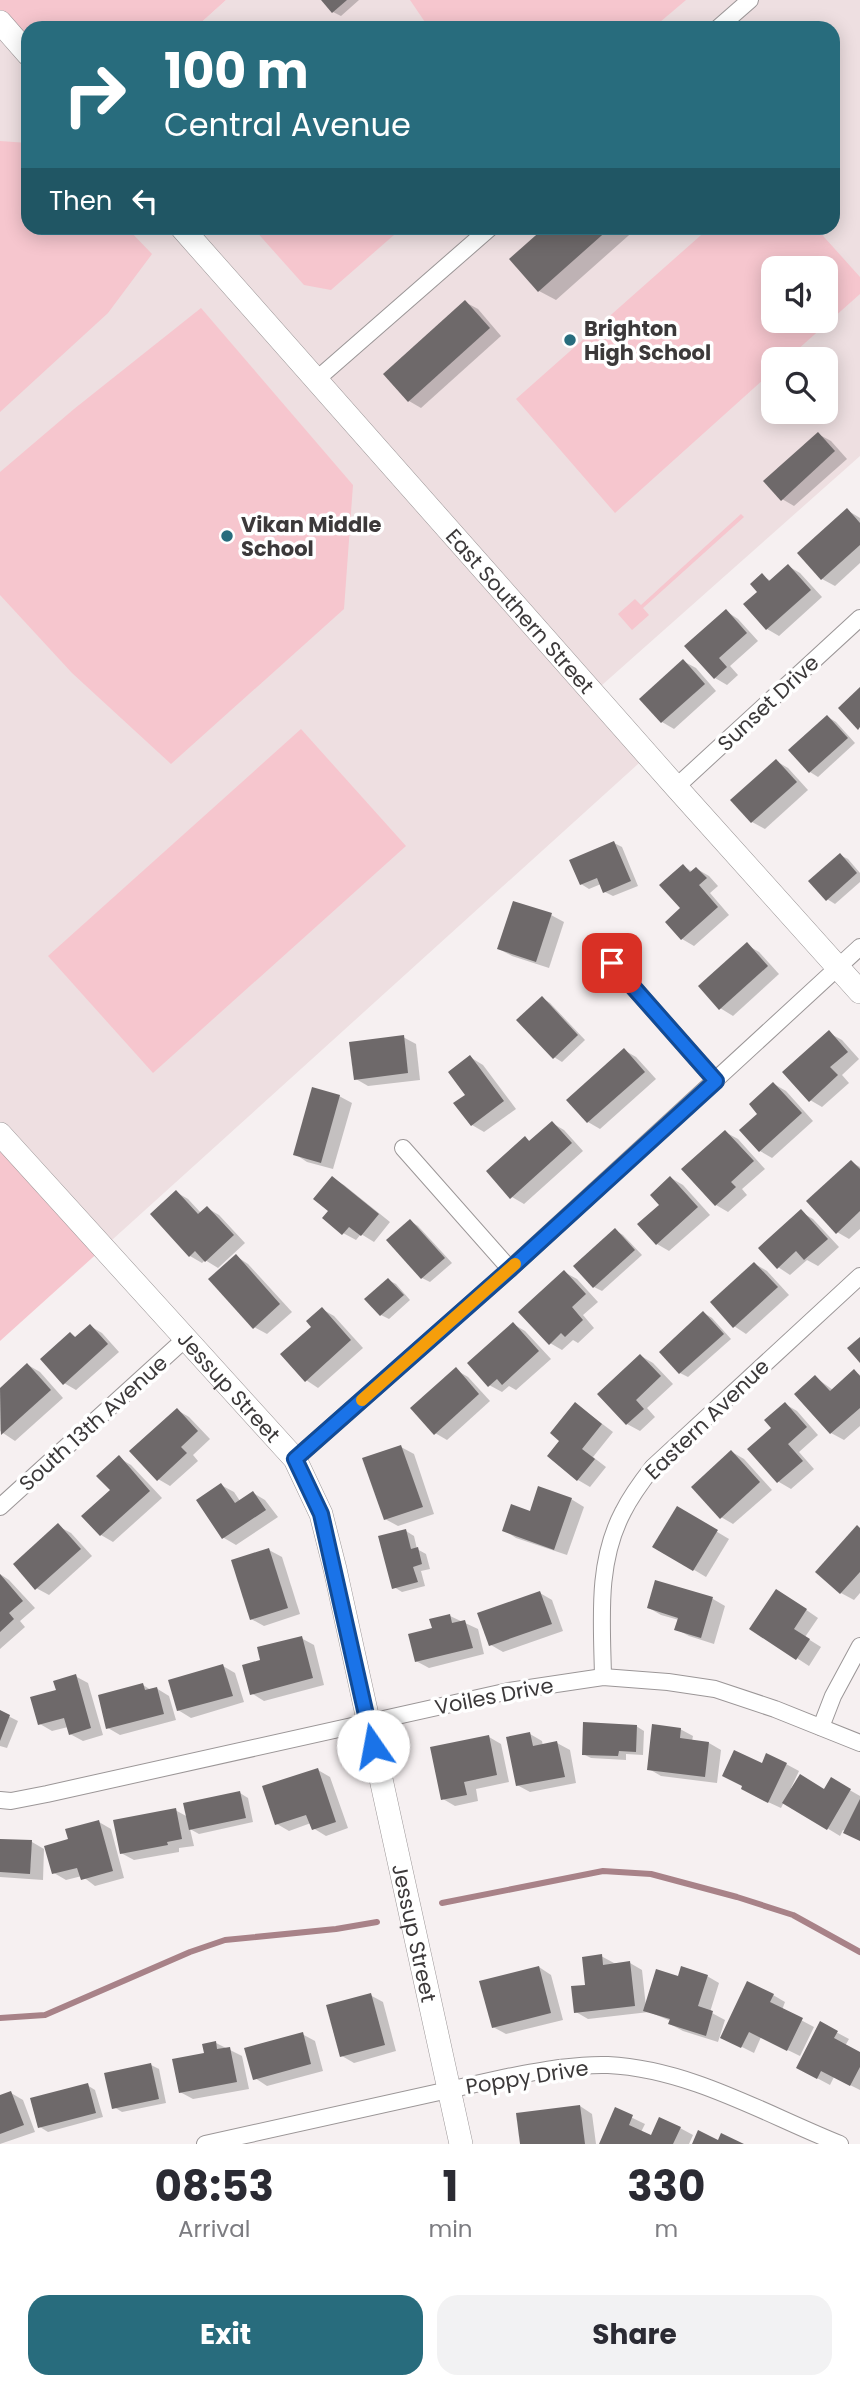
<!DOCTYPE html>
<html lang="en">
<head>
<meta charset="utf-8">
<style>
  :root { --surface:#fff; --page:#f2f2f3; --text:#2b2b33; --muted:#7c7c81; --accent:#286c7d }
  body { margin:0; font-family:Poppins,sans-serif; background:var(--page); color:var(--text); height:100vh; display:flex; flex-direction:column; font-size:26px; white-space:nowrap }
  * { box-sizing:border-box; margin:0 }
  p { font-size:23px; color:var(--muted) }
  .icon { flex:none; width:38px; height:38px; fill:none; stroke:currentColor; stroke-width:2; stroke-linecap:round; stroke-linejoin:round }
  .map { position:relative; height:2144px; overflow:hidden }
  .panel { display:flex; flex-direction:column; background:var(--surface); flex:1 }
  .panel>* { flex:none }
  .top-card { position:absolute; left:21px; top:21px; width:819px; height:214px; border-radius:21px; box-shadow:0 4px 18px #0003; background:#286c7d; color:#fff; overflow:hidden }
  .tools { position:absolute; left:761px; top:256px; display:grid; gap:14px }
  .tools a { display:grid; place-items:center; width:77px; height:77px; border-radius:14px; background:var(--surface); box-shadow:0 4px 18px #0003; font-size:35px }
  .pin { position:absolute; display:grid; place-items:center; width:60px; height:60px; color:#fff; margin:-30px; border-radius:14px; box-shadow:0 4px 10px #0006 }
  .me { position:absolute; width:77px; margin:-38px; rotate:348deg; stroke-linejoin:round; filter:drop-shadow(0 0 5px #0008) }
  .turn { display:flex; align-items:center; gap:24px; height:147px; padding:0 28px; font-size:32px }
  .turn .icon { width:91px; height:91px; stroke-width:2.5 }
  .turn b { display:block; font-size:49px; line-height:60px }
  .then { display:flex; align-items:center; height:66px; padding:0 28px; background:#0003; gap:14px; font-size:26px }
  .eta { display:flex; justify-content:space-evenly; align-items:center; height:119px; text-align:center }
  .eta b { font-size:42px; font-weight:700; line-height:49px }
  .cta { display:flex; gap:14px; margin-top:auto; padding:14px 28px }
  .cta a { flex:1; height:80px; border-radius:21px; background:var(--accent); color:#fff; font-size:28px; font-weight:700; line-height:80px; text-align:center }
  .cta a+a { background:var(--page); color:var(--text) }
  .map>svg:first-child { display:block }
</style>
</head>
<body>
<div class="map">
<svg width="860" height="2144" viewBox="0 0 860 2144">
  <rect width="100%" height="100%" fill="#f6f0f1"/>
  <!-- built -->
  <path fill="#eedfe1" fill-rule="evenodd" d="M226,0H860V456L593,693L648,755L102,1249L0,1134V22L28,53V228H833V28H195ZM774,268H826V320H774ZM774,359H826V411H774Z"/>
  <!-- green -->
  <g fill="#f6c6ce" fill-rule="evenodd">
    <path d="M0,0H226L195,28H28V54L0,22Z"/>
    <path d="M410,0H686L653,28H429Z"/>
    <path d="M0,141L28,143V228H127L152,254L108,313L0,412Z"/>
    <path d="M253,228H402L331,290L304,285Z"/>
    <path d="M709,228H816L860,277V294L787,359H774L773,371L615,513L516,399ZM774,268H826V320H774Z"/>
    <path d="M201,308L353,485L344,609L171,764L72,673L0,595V472L74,409Z"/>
    <path d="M741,514L744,517L643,608L649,615L632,630L618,614L635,599L641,605Z"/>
    <path d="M301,729L406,846L153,1073L48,956Z"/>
    <path d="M0,1134L102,1249L0,1341Z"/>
  </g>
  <!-- shadow -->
  <g fill="#0003">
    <path d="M323,0H359L341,16L333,12Z"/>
    <path d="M547,228H637L556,300L539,291L511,259Z"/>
    <path d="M465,302L478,309L501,336L421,408L409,401Z"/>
    <path d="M818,434L831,441L847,459L794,506L782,499Z"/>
    <path d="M847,510L860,518V563L835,586L822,579Z"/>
    <path d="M788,566L800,573L822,597L779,636L767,629L759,592L763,576L771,581Z"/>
    <path d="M726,611L738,619L758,641L730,666L738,675L727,685L715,678Z"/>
    <path d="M683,661L696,668L716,691L674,729L662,722Z"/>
    <path d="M828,717L836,722L855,743L818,777L810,772Z"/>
    <path d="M776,761L788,768L808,790L765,829L752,822L732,800Z"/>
    <path d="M614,843L622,847L638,886L613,896L605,892L601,884L589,889L581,884Z"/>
    <path d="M840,855L848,859L860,873V882L835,904L827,899Z"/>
    <path d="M683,866L693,872L697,869L709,876L718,886L710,893L729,915L694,946L682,939Z"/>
    <path d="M551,915L564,922L549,968L512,956L499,949Z"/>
    <path d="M747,945L759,952L779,974L733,1016L720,1008Z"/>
    <path d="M542,998L550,1003L585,1040L562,1062L554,1057Z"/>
    <path d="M829,1033L842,1040L859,1059L842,1075L849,1083L822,1107L810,1100Z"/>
    <path d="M403,1037L416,1044L420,1080L368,1086L356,1079Z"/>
    <path d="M624,1050L636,1057L656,1079L600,1129L588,1122Z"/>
    <path d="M470,1057L483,1065L516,1109L484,1132L472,1125L467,1095Z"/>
    <path d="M774,1084L786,1091L813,1121L772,1158L760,1151Z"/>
    <path d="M339,1096L352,1103L333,1169L307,1162L295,1154Z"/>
    <path d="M552,1123L564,1130L583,1151L524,1204L512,1197L525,1138L531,1142Z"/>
    <path d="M725,1132L738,1139L765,1169L742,1189L747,1195L728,1212L716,1205Z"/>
    <path d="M851,1162L860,1167V1229L849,1239L837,1232Z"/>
    <path d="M332,1178L344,1185L390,1222L374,1242L361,1234L356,1240L343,1233L330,1211Z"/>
    <path d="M671,1178L683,1185L710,1215L669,1251L657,1244L661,1205Z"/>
    <path d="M176,1192L188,1199L201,1213L207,1208L219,1215L245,1243L218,1268L205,1260L202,1263L190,1256Z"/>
    <path d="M801,1212L813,1219L839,1247L818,1266L807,1260L790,1275L778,1267Z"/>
    <path d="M410,1221L418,1226L452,1263L430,1282L422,1278Z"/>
    <path d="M615,1230L623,1235L642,1255L602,1291L594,1287Z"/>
    <path d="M236,1256L248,1264L292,1312L267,1334L254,1327Z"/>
    <path d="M755,1264L767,1271L789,1295L746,1334L734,1326Z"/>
    <path d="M564,1272L577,1279L598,1302L583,1315L594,1328L578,1343L573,1340L562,1350L550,1343Z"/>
    <path d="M388,1280L396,1284L410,1300L389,1319L381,1315Z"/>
    <path d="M322,1309L334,1316L363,1348L318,1388L306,1380L313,1327Z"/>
    <path d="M704,1313L712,1318L731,1339L688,1377L680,1373Z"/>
    <path d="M513,1324L525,1331L551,1359L516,1390L509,1386L502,1392L489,1385Z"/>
    <path d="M90,1326L102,1333L119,1352L76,1390L64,1383L70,1334L77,1338Z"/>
    <path d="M641,1356L653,1363L673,1384L647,1408L655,1417L640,1431L627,1424Z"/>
    <path d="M28,1365L40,1372L63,1398L15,1441L0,1431V1390Z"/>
    <path d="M456,1370L468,1377L490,1401L447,1440L435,1433Z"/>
    <path d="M854,1371L860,1375V1426L844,1440L831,1433L796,1394L815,1377L833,1390Z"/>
    <path d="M576,1404L613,1432L593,1457L606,1467L590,1487L578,1480L562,1441Z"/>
    <path d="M785,1404L797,1411L818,1435L799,1452L814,1469L791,1489L779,1482L750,1449L774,1428Z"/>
    <path d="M177,1410L189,1417L210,1439L193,1455L198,1461L170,1486L158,1479Z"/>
    <path d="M401,1447L414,1454L434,1514L398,1526L385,1519Z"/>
    <path d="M732,1452L744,1459L772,1490L733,1524L721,1517Z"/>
    <path d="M119,1458L131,1465L162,1498L113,1542L101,1535Z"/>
    <path d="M221,1485L234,1492L240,1501L253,1493L265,1500L278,1517L236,1545L224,1538Z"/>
    <path d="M571,1499L584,1507L567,1555L516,1538L504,1530L531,1513Z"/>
    <path d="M677,1508L729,1539L706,1577L654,1546Z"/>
    <path d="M58,1526L71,1533L92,1556L49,1595L36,1588Z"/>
    <path d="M860,1529V1593L854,1600L841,1593L818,1572Z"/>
    <path d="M406,1531L414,1536L417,1549L426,1554L430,1569L421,1571L425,1586L402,1592L394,1587Z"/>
    <path d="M269,1550L282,1557L300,1614L264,1626L251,1619Z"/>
    <path d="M0,1574L9,1580L35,1608L20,1621L25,1627L0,1649Z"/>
    <path d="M656,1582L713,1599L725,1606L714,1644L689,1636L676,1629L679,1620L661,1615L649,1608Z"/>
    <path d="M540,1593L552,1600L563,1631L503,1652L491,1645Z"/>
    <path d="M789,1598L818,1618L805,1637L821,1647L809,1666L752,1629Z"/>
    <path d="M450,1616L478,1629L484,1654L429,1668L416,1661L434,1630Z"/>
    <path d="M301,1638L314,1645L324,1685L264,1701L251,1693L263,1662Z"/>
    <path d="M223,1666L235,1673L244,1702L191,1718L178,1710Z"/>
    <path d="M75,1676L88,1683L103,1735L83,1741L70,1734L68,1727L52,1731L40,1724L58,1691Z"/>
    <path d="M143,1685L151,1690L156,1688L169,1696L176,1720L120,1735L108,1728Z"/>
    <path d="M0,1712L18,1721L7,1748L0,1746Z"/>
    <path d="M636,1726L644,1731L643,1755L626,1754V1760L591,1758L583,1754Z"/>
    <path d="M680,1729L693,1736L692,1741L709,1743L721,1750L717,1783L661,1776L649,1769Z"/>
    <path d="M530,1734L542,1741L543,1746L557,1743L570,1750L576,1783L530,1792L517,1785Z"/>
    <path d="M489,1737L501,1744L509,1782L476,1789L478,1801L455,1806L443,1799Z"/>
    <path d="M786,1764L799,1771L791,1788L793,1789L825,1791L832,1780L860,1796V1840L843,1830L840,1836L784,1802L781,1808L755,1796L763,1765Z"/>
    <path d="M318,1770L330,1777L348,1828L326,1836L313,1828L311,1823L289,1831L277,1824Z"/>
    <path d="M240,1793L248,1798L253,1822L199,1834L190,1829L194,1846L179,1848V1852L134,1860L121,1853L175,1810L188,1817Z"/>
    <path d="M99,1822L111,1829L124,1878L95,1886L82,1876L66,1880L54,1873L70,1841Z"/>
    <path d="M0,1840L32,1842L44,1849L43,1880L0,1877Z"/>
    <path d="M601,1956L614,1963H630L642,1970L646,2007L679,1978L707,1976L719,1983L710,2012L725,2020L718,2042L683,2031L670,2024L671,2021L649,2012L588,2019L576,2012Z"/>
    <path d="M539,1967L551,1975L563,2020L506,2034L493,2027Z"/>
    <path d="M370,1995L383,2002L396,2051L354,2063L342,2056Z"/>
    <path d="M773,1995L785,2002L782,2010L814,2027L800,2056L761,2037L754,2053L720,2036L722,2037Z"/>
    <path d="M821,2024L849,2039L845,2046L860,2054V2090L834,2077L830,2085L798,2068Z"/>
    <path d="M302,2034L315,2041L323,2071L267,2086L255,2078Z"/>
    <path d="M216,2043L242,2056L249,2089L193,2099L180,2092Z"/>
    <path d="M151,2065L159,2069L166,2103L122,2112L114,2107Z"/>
    <path d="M87,2085L95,2090L103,2117L48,2132L40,2127Z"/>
    <path d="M11,2093L23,2100L35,2132L0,2144V2097Z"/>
    <path d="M580,2106L592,2114L596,2144H522Z"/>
    <path d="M616,2110L645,2124L641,2132L652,2137L680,2128L693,2135L689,2144H601Z"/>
  </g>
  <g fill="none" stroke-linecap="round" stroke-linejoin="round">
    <!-- stream -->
    <g stroke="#a88288" stroke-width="6">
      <path d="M442,1903L603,1871L651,1874L737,1897L793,1915L860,1952"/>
      <path d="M0,2018L45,2015L190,1952L225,1940L336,1929L377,1922"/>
    </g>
  </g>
  <!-- building -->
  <g fill="#6e696a">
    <path d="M321,0H347L332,13Z"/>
    <path d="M544,228H610L538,292L509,259Z"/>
    <path d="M465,300L490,328L408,402L383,374Z"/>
    <path d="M818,432L835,451L781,501L763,481Z"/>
    <path d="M847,508L860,523V545L821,580L797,553Z"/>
    <path d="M788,564L811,590L766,630L743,604L757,592L750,584L762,573L769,581Z"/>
    <path d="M726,609L747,633L719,658L727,667L714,679L684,646Z"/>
    <path d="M683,659L705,684L661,723L639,699Z"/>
    <path d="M860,687V727L858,730L838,708Z"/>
    <path d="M827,715L848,738L809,773L788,750Z"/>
    <path d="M776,759L797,782L751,823L730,800Z"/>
    <path d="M614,841L631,881L603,893L597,878L580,885L569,860Z"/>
    <path d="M840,853L857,873L826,901L808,881Z"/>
    <path d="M683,864L690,872L696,867L707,878L699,885L718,907L681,940L665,922L680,908L659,885Z"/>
    <path d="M513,901L552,913L536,962L497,949Z"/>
    <path d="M747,942L768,966L719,1010L698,986Z"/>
    <path d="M542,996L578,1035L553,1059L516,1020Z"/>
    <path d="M829,1030L848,1052L830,1067L838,1075L809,1102L782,1072Z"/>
    <path d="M404,1035L408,1073L354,1080L349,1042Z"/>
    <path d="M624,1048L645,1072L587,1123L566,1100Z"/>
    <path d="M470,1055L504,1101L471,1126L453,1103L465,1095L448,1072Z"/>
    <path d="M773,1082L802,1113L759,1152L739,1130L757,1114L749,1104Z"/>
    <path d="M312,1087L340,1095L321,1163L293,1155Z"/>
    <path d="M552,1121L572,1143L510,1199L486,1171L525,1136L529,1141Z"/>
    <path d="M725,1130L754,1161L731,1182L736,1187L715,1206L681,1169Z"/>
    <path d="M851,1160L860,1169V1211L836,1234L806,1201Z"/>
    <path d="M332,1176L379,1214L361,1236L349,1227L342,1235L322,1218L328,1211L313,1199Z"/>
    <path d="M670,1176L698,1207L656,1245L637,1224L659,1205L650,1195Z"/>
    <path d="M176,1190L198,1214L207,1206L234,1235L205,1262L195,1251L189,1257L150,1214Z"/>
    <path d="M801,1209L828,1239L804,1260L796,1251L777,1269L758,1248Z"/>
    <path d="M410,1219L445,1258L421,1279L386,1240Z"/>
    <path d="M615,1228L635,1250L593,1288L573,1266Z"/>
    <path d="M236,1254L280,1304L253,1329L208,1279Z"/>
    <path d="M754,1262L778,1287L733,1328L710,1302Z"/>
    <path d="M564,1270L586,1294L572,1307L583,1320L565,1337L561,1333L549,1345L518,1312Z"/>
    <path d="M388,1278L404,1295L380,1316L364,1299Z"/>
    <path d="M322,1307L351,1340L305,1382L280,1354L311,1327L306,1321Z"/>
    <path d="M703,1311L724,1334L679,1374L659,1352Z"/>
    <path d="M513,1322L539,1351L502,1385L497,1379L488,1387L467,1363Z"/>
    <path d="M90,1324L108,1344L63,1385L40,1359L70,1332L75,1337Z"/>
    <path d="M860,1337V1363L847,1348Z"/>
    <path d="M640,1354L661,1376L636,1400L644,1409L626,1425L597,1394Z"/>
    <path d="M27,1363L51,1390L1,1435L0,1388Z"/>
    <path d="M456,1367L479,1394L434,1435L410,1408Z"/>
    <path d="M854,1369L860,1376V1408L830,1434L794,1394L815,1375L830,1391Z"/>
    <path d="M575,1402L602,1424L582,1449L595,1459L577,1481L547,1456L559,1441L550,1433Z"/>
    <path d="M785,1402L807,1427L788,1444L803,1461L777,1483L747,1449L771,1428L764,1420Z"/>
    <path d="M177,1408L198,1431L181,1447L187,1453L157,1481L129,1451Z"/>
    <path d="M401,1445L423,1507L384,1520L362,1458Z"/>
    <path d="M731,1450L760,1482L720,1519L691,1487Z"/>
    <path d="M119,1455L150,1491L100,1536L81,1516L110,1490L96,1476Z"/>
    <path d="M221,1483L235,1503L253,1491L266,1510L222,1539L196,1500Z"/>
    <path d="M538,1486L572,1498L554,1550L502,1531L511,1504L530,1511Z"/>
    <path d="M677,1506L718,1530L693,1571L652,1547Z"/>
    <path d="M58,1523L81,1549L35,1590L13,1564Z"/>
    <path d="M857,1525L860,1528V1572L840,1594L815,1572Z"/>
    <path d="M406,1529L411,1549L418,1547L422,1564L413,1567L418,1582L392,1589L378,1536Z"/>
    <path d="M269,1548L288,1608L250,1620L231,1560Z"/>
    <path d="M0,1574L23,1601L9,1613L14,1619L0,1632Z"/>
    <path d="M655,1580L713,1597L701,1638L674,1630L678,1618L647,1608Z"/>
    <path d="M776,1589L807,1609L794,1629L810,1639L796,1660L749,1629Z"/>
    <path d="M540,1591L552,1624L489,1646L477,1613Z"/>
    <path d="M450,1614L452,1623L465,1620L473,1648L415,1662L408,1634L432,1628L429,1619Z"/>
    <path d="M302,1636L313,1678L250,1695L242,1665L260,1660L257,1647Z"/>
    <path d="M223,1664L233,1696L177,1711L168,1680Z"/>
    <path d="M76,1674L91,1728L69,1735L64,1718L38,1725L30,1697L56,1690L53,1681Z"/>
    <path d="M143,1683L145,1690L157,1687L164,1714L106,1729L98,1695Z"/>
    <path d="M0,1710L10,1715L0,1741Z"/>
    <path d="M583,1722L637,1725L636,1752L619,1751L618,1756L582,1755Z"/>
    <path d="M652,1724L681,1728L680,1738L709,1742L705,1777L647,1770Z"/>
    <path d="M530,1732L533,1746L557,1741L565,1777L516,1786L506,1737Z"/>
    <path d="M489,1735L497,1775L464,1782L467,1795L441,1800L430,1747Z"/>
    <path d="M734,1750L762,1763L766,1753L787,1763L768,1803L741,1789L742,1786L722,1776Z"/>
    <path d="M318,1768L336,1822L312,1830L306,1815L275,1825L262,1786Z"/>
    <path d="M800,1774L824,1789L831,1777L851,1789L827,1830L782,1803Z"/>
    <path d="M240,1791L246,1818L189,1830L183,1803Z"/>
    <path d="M860,1799V1841L843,1833Z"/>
    <path d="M176,1808L182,1839L167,1842L168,1845L120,1854L113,1820Z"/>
    <path d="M99,1820L113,1871L81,1880L77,1868L52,1874L44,1846L68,1839L65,1829Z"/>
    <path d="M0,1839L32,1840L30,1874L0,1872Z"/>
    <path d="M602,1954L603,1965L630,1961L635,2006L574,2013L571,1986L585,1985L582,1957Z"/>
    <path d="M539,1966L551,2013L492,2028L479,1981Z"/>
    <path d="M681,1966L708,1975L698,2006L713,2011L706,2036L668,2024L670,2019L643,2011L656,1969L678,1976Z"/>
    <path d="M747,1981L774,1994L770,2002L803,2018L787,2051L749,2032L741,2048L720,2038Z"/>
    <path d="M371,1993L385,2045L340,2057L326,2005Z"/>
    <path d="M820,2021L838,2031L834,2038L860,2052V2067L850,2086L821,2071L817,2079L796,2068Z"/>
    <path d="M303,2032L311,2064L253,2080L244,2048Z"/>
    <path d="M216,2041L217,2049L230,2047L237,2082L179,2093L172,2059L204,2053L202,2044Z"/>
    <path d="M151,2063L159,2099L112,2109L104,2073Z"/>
    <path d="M88,2083L96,2113L38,2128L30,2098Z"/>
    <path d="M11,2091L24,2125L0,2134V2095Z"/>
    <path d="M580,2105L585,2144H520L516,2113Z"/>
    <path d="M615,2107L633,2115L629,2125L651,2135L659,2117L681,2127L673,2144H599Z"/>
    <path d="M698,2130L718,2140L721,2133L744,2144H692Z"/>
  </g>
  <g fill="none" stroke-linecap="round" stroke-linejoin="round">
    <defs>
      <g id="street">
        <path d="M718,28L750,0"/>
        <path d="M316,380L490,228"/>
        <path d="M676,787L860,618"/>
        <path d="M612,963L716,1081"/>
        <path d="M403,1148L510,1269"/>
        <path d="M295,1459L510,1269L860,947"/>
        <path d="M0,1507L185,1339"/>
        <path d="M603,1677C602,1621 596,1563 623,1512C631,1496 642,1481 653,1467L860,1276"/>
        <path d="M821,1727L833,1696L860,1646"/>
        <path d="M0,1800L11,1801L47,1794L509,1691L603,1677L668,1682L715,1689L775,1709L860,1743"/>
        <path d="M205,2144L507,2077C540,2071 574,2064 608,2065C690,2069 765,2114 840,2144"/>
      </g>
      <g id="secondary">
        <path d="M0,22L28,54"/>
        <path id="s1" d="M182,228L676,787L860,992"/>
        <path id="s2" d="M0,1134L295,1459L321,1514L335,1569L461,2144"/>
      </g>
    </defs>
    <!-- street casing -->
    <use href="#street" stroke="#9b9697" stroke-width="18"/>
    <!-- secondary casing -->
    <use href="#secondary" stroke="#9b9697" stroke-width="24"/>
    <!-- street -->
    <use href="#street" stroke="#fff" stroke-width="16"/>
    <!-- secondary -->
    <use href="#secondary" stroke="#fff" stroke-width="23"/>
  </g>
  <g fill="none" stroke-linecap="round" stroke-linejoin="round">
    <defs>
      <path id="route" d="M373,1746L321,1514L295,1459L510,1269L716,1081L612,963"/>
    </defs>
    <!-- route casing -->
    <use href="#route" stroke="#114b97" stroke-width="18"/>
    <!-- route -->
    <use href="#route" stroke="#1a73e8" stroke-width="12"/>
    <!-- slow -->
    <path stroke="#f59e0b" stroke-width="12" d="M362,1400L515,1264"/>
  </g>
  <!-- markers -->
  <g fill="#286c7d" stroke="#fff" stroke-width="2.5">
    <circle cx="570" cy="340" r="7"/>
    <circle cx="227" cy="536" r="7"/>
  </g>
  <g text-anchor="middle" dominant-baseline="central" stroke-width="7" stroke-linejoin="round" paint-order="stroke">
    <!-- poi labels -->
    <g font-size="21" font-weight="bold" fill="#3c393a" stroke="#fff" text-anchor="start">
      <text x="584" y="328">Brighton<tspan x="584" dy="24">High School</tspan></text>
      <text x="241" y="524">Vikan Middle<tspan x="241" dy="24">School</tspan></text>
    </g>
    <!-- street labels -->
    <g font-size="21" fill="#3c393a" stroke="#fff">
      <text stroke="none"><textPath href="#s1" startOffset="511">East Southern Street</textPath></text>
      <text transform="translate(768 703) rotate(-43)">Sunset Drive</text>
      <text stroke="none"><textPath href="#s2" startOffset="341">Jessup Street</textPath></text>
      <text transform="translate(707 1419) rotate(-44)">Eastern Avenue</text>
      <text transform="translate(93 1423) rotate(-42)">South 13th Avenue</text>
      <text transform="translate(494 1696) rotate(-11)">Voiles Drive</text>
      <text stroke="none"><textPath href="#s2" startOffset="929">Jessup Street</textPath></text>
      <text transform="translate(527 2077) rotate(-9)">Poppy Drive</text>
    </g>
  </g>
</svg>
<div class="tools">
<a><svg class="icon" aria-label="sound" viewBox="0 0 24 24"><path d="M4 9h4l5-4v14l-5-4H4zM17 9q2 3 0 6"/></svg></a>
<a><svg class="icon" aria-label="search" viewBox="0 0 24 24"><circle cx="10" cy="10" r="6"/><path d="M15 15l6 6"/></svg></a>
</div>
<div class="pin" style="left:612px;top:963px;background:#d93025"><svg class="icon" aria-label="arrive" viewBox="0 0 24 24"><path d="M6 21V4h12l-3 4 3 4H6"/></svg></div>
<svg class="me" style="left:373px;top:1746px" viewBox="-20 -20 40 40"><circle r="19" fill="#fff"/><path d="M0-13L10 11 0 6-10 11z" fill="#1a73e8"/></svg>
<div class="top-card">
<div class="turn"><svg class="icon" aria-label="right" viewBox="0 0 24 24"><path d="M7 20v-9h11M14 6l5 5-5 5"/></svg><div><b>100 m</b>Central Avenue</div></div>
<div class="then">Then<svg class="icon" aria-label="left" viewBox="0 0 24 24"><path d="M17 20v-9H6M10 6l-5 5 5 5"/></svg></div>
</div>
</div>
<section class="panel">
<div class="eta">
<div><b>08:53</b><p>Arrival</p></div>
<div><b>1</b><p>min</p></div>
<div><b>330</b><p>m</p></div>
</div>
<div class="cta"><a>Exit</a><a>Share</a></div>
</section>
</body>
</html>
